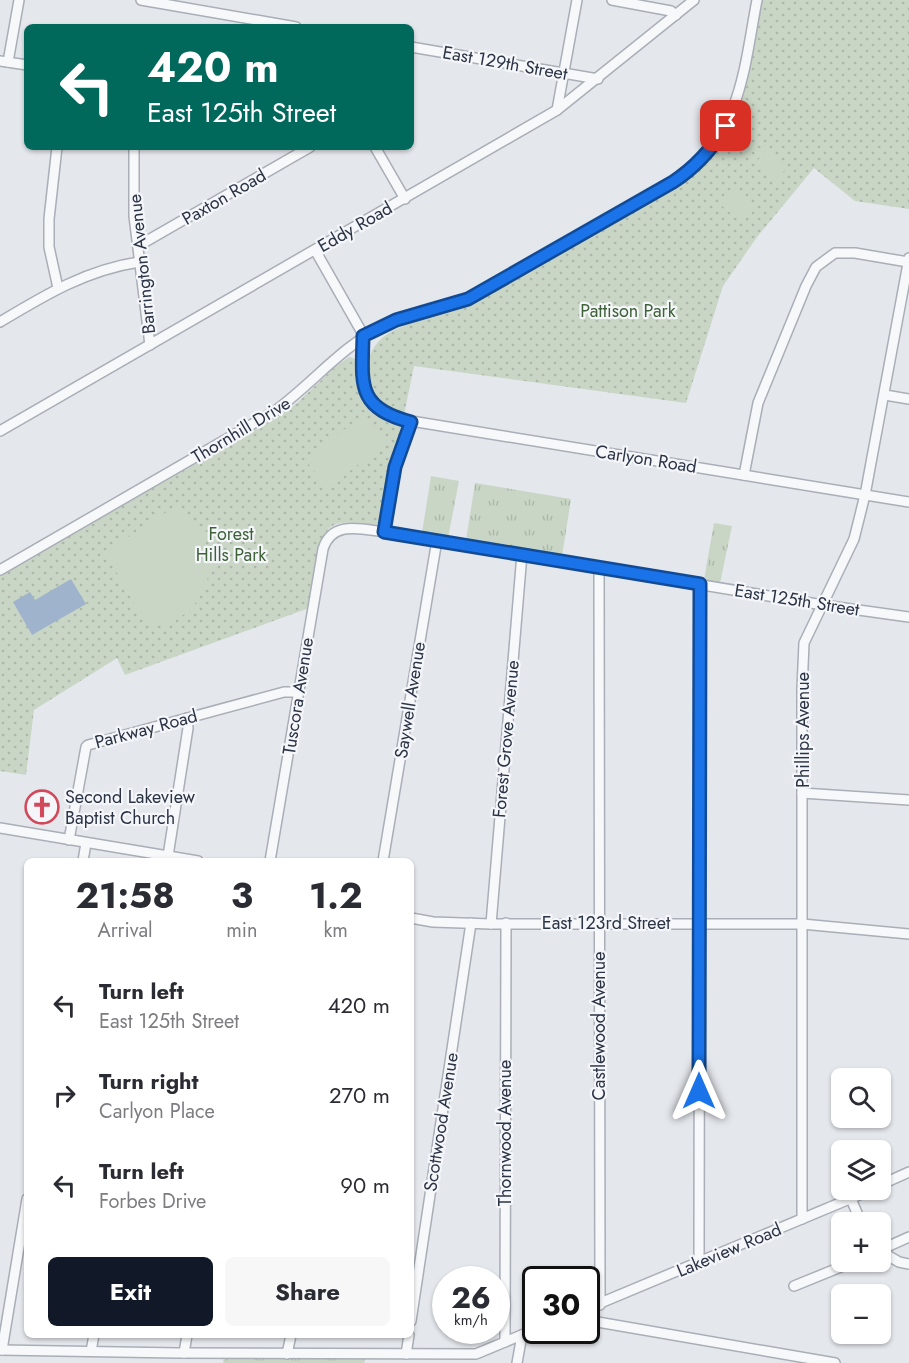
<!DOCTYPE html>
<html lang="en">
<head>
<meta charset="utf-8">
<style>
  :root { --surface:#fff; --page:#f7f7f7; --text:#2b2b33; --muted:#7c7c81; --accent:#111827 }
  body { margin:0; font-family:Jost,sans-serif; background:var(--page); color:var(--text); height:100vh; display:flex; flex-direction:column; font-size:22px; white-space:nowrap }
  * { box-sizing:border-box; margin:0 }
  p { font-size:20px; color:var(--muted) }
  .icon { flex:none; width:33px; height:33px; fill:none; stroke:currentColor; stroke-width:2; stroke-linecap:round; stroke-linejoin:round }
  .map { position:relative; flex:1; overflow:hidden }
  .side { position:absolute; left:24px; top:858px; width:390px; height:480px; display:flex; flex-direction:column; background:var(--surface); border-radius:9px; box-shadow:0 2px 4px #0004 }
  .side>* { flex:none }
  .top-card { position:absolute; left:24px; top:24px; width:390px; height:126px; border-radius:9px; box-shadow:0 2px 4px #0004; background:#00695c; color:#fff; overflow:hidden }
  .tools { position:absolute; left:831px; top:1068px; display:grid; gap:12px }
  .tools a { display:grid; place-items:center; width:60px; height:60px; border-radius:9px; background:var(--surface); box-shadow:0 2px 4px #0004; font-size:30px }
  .speed { position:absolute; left:432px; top:1266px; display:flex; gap:12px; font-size:30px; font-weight:700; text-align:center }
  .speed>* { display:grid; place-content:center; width:78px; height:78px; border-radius:50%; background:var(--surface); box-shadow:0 2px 4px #0004; line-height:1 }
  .speed small { font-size:15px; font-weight:400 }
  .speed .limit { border:3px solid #111; border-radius:9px; background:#fff; color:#111 }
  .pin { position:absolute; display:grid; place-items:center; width:51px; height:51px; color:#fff; margin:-26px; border-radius:12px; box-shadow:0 3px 9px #0006 }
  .me { position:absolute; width:66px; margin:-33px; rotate:0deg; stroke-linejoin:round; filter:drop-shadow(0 0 4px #0008) }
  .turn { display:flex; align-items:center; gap:21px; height:126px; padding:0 24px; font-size:27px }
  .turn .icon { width:78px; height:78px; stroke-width:2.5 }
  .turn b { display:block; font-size:42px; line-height:51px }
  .eta { display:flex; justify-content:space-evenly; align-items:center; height:102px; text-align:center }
  .eta b { font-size:36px; font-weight:700; line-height:42px }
  .action { display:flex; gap:12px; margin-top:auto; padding:12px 24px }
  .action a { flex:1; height:69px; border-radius:9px; background:var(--accent); color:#fff; font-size:24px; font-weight:700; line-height:69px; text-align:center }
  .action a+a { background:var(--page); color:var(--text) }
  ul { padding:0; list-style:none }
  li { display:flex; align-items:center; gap:18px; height:90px; padding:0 24px }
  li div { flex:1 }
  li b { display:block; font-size:22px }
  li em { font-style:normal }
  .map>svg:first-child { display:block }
</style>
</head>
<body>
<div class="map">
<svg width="909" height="1363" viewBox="0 0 909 1363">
  <defs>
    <pattern id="grass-tufts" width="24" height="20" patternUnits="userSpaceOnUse" patternTransform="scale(1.5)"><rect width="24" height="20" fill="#c9d6c5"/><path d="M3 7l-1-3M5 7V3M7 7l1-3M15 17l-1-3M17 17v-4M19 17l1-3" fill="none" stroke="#adb8ab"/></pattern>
    <pattern id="park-dots" width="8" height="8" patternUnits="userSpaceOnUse" patternTransform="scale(1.5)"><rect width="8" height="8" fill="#c9d6c5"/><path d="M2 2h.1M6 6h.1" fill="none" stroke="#adb8ab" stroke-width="1.8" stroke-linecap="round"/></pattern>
  </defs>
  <rect width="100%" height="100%" fill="#e4e7ec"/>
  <!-- grass -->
  <g fill="url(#grass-tufts)">
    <path d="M431,476L459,481L448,538L422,533Z"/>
    <path d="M475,483L571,499L562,556L466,540Z"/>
    <path d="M714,523L732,526L720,583L704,580Z"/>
    <path d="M225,1354H366L364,1363H223Z"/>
  </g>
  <!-- park -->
  <g fill="url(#park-dots)">
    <path d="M762,0H909V209L855,201L814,168L757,237L723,286L686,403L414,366L404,415C398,414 391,413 386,410C361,395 361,357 381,339C401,321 442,318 466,306C488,296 509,282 530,270C574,245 618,220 661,195C746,145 745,88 762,0Z"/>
    <path d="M349,357C353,358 355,358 357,362C359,368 357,376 358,381C363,406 379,419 403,426L404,428L388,477L380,523L376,525C364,524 346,520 334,525C314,535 312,588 309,608L125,675L117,658L34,710L26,775L0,771V576L281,415L297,403L335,367Z"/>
  </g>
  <!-- pitch -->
  <g fill="#c9d6c5">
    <path d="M766,150L787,167L776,181L755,164Z"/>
    <path d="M733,191L754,208L742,223L721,205Z"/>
    <path d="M363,415L386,443L328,488L305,460Z"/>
    <path d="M177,505L193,519L205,540L210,563L206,588L189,612L169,622L147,626L105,552Z"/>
  </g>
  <!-- water -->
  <path fill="#9fb4cc" d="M71,579L86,604L32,635L13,602L30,592L35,600Z"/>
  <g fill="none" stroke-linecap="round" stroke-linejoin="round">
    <defs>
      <g id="minor">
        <path d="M141,0L296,27"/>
        <path d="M612,0L671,11L676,15"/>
        <path d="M411,47L598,79"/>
        <path d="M0,61L27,65"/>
        <path d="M8,62L19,0"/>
        <path d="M557,110L577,0"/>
        <path d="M57,147L49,219V247L58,288"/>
        <path d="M134,147V216L150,345"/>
        <path d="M375,147L405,199"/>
        <path d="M138,246L310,147"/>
        <path d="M315,250L364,336L362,374L366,394L372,403L383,413L411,421L909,502"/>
        <path d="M0,322C45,295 86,270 139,262"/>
        <path d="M885,395L909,399"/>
        <path d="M0,431L557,110L694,0"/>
        <path d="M744,475L758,403L806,286L816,267L835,253H855L908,262"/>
        <path d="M384,532L395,467L411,421"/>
        <path d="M599,567L600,1305"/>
        <path d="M0,570L275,411C314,382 340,348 384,325C398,318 413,315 428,312C448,307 466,300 485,290L685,174C742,127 744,68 757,0"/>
        <path d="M802,793L909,800"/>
        <path d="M0,828L198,861"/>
        <path d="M69,840L86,747L88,745L284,692H299"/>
        <path d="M83,861L86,843"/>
        <path d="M169,861L168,856L188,728L187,718"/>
        <path d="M270,861L323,549C332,520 361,529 384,532L823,605L909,617"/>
        <path d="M383,861L437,540"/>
        <path d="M411,918L433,922L491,924H802L909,934"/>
        <path d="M491,924L522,554"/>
        <path d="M880,1185L909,1172"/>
        <path d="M851,1199L861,1222"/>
        <path d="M802,1219V689L804,643L854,539L865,495L909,258"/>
        <path d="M880,1250L909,1237"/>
        <path d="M880,1251L899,1262L909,1264"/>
        <path d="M699,1262L700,584"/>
        <path d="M794,1286L853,1262"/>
        <path d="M586,1309L871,1190"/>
        <path d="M586,1320L835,1363"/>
        <path d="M411,1321L471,923"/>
        <path d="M505,1342L506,923"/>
        <path d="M0,1350L178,1353L476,1354L536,1329"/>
        <path d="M2,1350L27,1199"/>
        <path d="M91,1351L94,1335"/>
        <path d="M184,1353L187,1335"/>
        <path d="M287,1354L291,1335"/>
        <path d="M406,1354L409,1335"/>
        <path d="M517,1363L522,1335"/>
      </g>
    </defs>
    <!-- minor casing -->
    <use href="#minor" stroke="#a9aeb7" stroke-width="12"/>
    <!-- minor -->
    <use href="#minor" stroke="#f7f8fa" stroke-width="9"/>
  </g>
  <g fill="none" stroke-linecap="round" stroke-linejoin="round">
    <defs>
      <path id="route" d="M699,1091L700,584L384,532L395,467L411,422C356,408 362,384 363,336L396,320L468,299L673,182C696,167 712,149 726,126"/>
    </defs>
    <!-- route casing -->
    <use href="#route" stroke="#114b97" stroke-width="15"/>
    <!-- route -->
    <use href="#route" stroke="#1a73e8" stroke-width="10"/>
  </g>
  <!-- icons -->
  <defs>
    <symbol id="church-ring" viewBox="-11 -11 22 22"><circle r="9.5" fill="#f4f6f9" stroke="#d1495b" stroke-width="1.5"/><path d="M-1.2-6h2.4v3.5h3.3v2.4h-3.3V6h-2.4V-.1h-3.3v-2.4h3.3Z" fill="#d1495b"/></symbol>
  </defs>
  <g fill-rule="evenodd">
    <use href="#church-ring" x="23" y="788" width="38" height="38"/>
  </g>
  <g text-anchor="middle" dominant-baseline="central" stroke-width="4.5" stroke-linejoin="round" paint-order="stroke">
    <!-- street labels -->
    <g font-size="18" fill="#2b3445" stroke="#f4f6f9">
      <text transform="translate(505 63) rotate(10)">East 129th Street</text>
      <text transform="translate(224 197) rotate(-30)">Paxton Road</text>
      <text transform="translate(355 227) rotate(-30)">Eddy Road</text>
      <text transform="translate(142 264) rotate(-96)">Barrington Avenue</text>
      <text transform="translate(241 430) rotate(-31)">Thornhill Drive</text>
      <text transform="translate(646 459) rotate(9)">Carlyon Road</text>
      <text transform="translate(797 600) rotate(9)">East 125th Street</text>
      <text transform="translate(298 696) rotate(-81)">Tuscora Avenue</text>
      <text transform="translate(410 700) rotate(-81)">Saywell Avenue</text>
      <text transform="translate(146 729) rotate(-15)">Parkway Road</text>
      <text transform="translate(803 730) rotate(-90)">Phillips Avenue</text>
      <text transform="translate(506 739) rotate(-85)">Forest Grove Avenue</text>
      <text x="606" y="923">East 123rd Street</text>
      <text transform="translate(599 1026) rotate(-90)">Castlewood Avenue</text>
      <text transform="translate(441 1122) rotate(-81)">Scottwood Avenue</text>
      <text transform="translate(505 1133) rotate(-90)">Thornwood Avenue</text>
      <text transform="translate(729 1250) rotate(-23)">Lakeview Road</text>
    </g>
    <!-- park labels -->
    <g font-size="18" fill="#3f6138" stroke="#f4f6f9">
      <text x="628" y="311">Pattison Park</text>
      <text x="231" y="534">Forest<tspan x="231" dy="21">Hills Park</tspan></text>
    </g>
    <!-- poi labels -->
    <g font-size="18" fill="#2b3445" stroke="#f4f6f9" text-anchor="start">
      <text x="65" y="797">Second Lakeview<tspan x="65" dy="21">Baptist Church</tspan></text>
    </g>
  </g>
</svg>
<div class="tools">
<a><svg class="icon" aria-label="search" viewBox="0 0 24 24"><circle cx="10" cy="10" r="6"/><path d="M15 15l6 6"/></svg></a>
<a><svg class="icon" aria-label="layers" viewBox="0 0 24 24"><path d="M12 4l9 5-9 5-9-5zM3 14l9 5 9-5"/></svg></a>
<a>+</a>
<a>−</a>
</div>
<div class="speed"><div>26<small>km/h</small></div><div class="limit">30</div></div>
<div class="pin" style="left:726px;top:126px;background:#d93025"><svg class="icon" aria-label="arrive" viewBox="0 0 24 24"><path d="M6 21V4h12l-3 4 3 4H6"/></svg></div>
<svg class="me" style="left:699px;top:1091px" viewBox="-20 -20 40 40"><path d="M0-17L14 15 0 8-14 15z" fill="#1a73e8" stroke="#fff" stroke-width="4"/></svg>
<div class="top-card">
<div class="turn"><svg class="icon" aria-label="left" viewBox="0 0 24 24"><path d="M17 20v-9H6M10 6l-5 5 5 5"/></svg><div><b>420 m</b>East 125th Street</div></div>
</div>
<section class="side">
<div class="eta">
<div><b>21:58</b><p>Arrival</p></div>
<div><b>3</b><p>min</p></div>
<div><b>1.2</b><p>km</p></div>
</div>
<ul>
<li><svg class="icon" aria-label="left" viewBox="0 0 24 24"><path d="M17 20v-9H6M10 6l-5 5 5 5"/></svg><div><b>Turn left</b><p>East 125th Street</p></div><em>420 m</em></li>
<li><svg class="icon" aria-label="right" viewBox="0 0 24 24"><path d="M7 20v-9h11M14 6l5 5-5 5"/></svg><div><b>Turn right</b><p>Carlyon Place</p></div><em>270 m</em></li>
<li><svg class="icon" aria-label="left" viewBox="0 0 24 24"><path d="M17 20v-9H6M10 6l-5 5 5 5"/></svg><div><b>Turn left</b><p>Forbes Drive</p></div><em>90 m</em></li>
</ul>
<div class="action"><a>Exit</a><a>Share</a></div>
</section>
</div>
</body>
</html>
